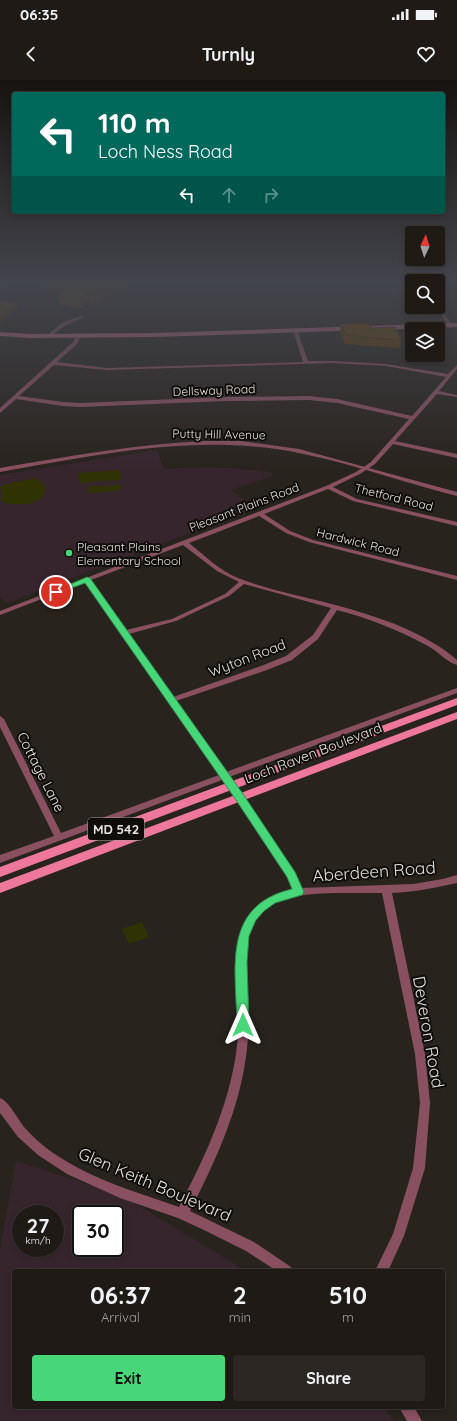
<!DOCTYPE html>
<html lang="en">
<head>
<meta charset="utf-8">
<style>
  :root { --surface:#1f1a16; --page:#2c2723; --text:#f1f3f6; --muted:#a1a1a1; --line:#3c3835; --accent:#48d778 }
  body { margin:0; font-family:Quicksand,sans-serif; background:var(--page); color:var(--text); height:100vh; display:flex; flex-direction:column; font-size:15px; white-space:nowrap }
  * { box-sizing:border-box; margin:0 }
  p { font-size:13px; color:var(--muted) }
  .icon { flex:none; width:22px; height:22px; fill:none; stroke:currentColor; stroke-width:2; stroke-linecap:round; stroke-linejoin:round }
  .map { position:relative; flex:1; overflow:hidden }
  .drawer { position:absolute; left:12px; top:1189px; width:433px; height:140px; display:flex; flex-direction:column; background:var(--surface); border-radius:4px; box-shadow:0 2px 6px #0003,0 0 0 1px var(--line) }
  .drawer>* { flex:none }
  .hud { position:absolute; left:12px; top:12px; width:433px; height:122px; border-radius:4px; box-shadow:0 2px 6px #0003,0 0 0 1px var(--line); background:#00695c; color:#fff; overflow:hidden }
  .needle { width:26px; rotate:4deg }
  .tools { position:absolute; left:405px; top:146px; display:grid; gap:8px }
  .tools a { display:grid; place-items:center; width:40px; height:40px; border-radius:4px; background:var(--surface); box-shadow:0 2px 6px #0003,0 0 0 1px var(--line); font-size:20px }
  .speed { position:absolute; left:12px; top:1125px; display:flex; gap:8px; font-size:20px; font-weight:700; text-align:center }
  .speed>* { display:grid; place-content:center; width:52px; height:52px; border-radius:50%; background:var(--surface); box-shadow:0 2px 6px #0003,0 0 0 1px var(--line); line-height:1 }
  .speed small { font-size:10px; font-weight:400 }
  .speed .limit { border:2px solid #111; border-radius:6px; background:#fff; color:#111 }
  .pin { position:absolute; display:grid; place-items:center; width:34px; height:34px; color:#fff; margin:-17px; border:2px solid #fff; border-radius:50%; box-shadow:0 1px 4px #0007 }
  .me { position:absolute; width:44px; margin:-22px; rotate:0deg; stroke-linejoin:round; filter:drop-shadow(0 0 3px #0008) }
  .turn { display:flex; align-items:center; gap:14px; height:84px; padding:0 20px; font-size:18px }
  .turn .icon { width:52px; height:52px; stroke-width:2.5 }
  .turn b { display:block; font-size:28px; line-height:34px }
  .lanes { display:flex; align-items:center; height:38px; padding:0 20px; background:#0003; justify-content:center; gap:20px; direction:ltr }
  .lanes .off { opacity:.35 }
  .eta { display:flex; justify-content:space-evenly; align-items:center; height:68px; text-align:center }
  .eta b { font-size:24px; font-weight:800; line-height:28px }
  .button { display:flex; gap:8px; margin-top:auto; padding:8px 20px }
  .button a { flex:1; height:46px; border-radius:4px; background:var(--accent); color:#111; font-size:16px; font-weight:800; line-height:46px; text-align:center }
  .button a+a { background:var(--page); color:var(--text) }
  .status { display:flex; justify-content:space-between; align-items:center; height:28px; padding:0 20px; background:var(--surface); direction:ltr }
  .status svg { height:11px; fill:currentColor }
  header { display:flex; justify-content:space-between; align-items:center; height:52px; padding:0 20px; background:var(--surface); font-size:18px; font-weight:800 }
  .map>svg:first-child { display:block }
</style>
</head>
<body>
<div class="status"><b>06:35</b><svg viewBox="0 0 49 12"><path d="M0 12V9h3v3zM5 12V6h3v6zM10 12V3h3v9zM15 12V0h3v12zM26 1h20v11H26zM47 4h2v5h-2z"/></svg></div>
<header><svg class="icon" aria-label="back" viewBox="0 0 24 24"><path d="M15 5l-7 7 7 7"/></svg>Turnly<svg class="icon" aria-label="heart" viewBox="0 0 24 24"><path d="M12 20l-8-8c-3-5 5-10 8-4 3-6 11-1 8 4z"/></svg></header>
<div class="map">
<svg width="457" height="1341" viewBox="0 0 457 1341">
  <rect width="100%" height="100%" fill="#29231e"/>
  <!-- education -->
  <g fill="#37252e" fill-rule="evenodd">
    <path d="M157,370L164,389L209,387L232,388L271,392L272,396L231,410L255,428L7,523L0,517V395Z"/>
    <path d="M16,1081L121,1115L246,1191H14V1327H383L394,1341H0V1169ZM21,1134H55V1168H21ZM81,1134H115V1168H81Z"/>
  </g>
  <!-- green -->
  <g fill="#2f3304">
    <path d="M120,390L121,400L79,403L78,393Z"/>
    <path d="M34,398L44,404C51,426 16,427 2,422L0,407L3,405Z"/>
    <path d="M121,404L122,408L117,411L88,413L89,406H106Z"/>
    <path d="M142,842L149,857L129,864L122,849Z"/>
  </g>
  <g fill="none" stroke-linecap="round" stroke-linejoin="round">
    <!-- minor -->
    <g fill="#895061" fill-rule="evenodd">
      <path d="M457,202V205L452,202Z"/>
      <path d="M438,226L452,245V246L448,245L436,227H438Z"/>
      <path d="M80,236L84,237L66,245L51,256L47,255L62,243Z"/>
      <path d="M295,249L297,250L308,281H333L386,284L448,294L457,285V289L439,311L457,315V317L437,314L395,361L457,374V378L393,364L375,384L360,394L333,407L357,419L457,442V446L353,421L328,409L264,434L290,451L313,460L457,496V500L309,462L286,453L259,436L189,463C204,475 220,491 238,498C266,509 295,515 324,522C362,532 401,543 435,564C442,568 450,574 457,580V585C446,582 437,570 426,565C398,550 369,538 337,530L318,559L292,580L267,590L176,621L226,692L457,608V613L229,697L235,706L234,708H228L222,700L0,783V775L54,756L0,647V636L4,639L61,753L219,695L86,502L0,535V531L326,406L356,392L371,382L409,339L337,323L309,320L226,321L80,327L63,326L16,319L0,333V328L73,262L77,254L81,255L77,264L57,282L107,288L303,282L293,250ZM333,283L386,286L446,297L412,336L337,319L309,316L226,317L80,323L63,322L19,316L54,285L107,290ZM183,465L217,491L239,502L225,514L172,539L126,550L91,500ZM244,504L331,528L313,555L286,576L261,586L173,617L129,554L176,541L229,516Z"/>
      <path d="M240,714L243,715L294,792L301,808L413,804L443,799L457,795V803C435,808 414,812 392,813L425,974L430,1023L425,1088L404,1156L388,1191H375L393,1154L413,1088L420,1023L415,974L382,813C349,814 294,808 267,828C240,849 246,882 248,912C249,927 249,942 248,957C244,1020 218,1076 190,1131L254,1162L291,1187L293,1191H277L246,1171L206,1151L178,1138L120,1118L67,1094L38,1075L18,1057L0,1033V1018C9,1021 18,1040 25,1048C31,1055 38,1061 45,1067C84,1097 133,1111 179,1127C207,1073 233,1018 238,956C239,941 239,926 238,911C237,890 233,868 242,848C251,826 270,814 292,809L287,796L236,717L237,715Z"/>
      <path d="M399,1327H414L422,1341H407Z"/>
    </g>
    <!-- tertiary -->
    <path fill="#895061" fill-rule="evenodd" d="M206,361H241L299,369L457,412V416C397,401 337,378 276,369C183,356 91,376 0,392V388C69,376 137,364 206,361Z"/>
    <!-- secondary -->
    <path fill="#c26783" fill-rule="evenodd" d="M457,243V247L154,257L29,258L0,256V252L29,254L154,253Z"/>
    <!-- primary -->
    <g fill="#ee789d" fill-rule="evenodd">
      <path d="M457,618V625L0,797V787Z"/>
      <path d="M457,632V639L0,813V803Z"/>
    </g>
  </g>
  <!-- wall -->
  <g fill="#5f3800">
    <path d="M45,202H129V205L121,212L112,210L96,224L87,223L82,228L60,225L58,214L61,212L46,210Z"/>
    <path d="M410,223H412V227H425L427,230L426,236H414L410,228Z"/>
    <path d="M341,244L371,248L401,260L400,268L345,264L340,253Z"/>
  </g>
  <!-- shaded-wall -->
  <g fill="#4d2e00">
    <path d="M0,202H6L0,207Z"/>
    <path d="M107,202H111L112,210L96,224L94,213Z"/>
    <path d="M120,202H129V205L121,212Z"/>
    <path d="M86,212L87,223L82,228L81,217Z"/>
    <path d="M17,223L18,228L0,243V237Z"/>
  </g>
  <!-- building -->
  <g fill="#6e4100" stroke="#4d2e00">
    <path d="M73,202H107L94,213L86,212L81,217L58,214Z"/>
    <path d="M0,221L17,223L0,237Z"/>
    <path d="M413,227H425L427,230H415Z"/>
    <path d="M368,243L371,248L395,247L401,260L346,255L341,244Z"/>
  </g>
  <!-- sky -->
  <linearGradient id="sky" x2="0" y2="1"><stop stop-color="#171310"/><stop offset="0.52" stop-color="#43454c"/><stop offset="1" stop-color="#43454c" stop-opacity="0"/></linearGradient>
  <rect width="457" height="390" fill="url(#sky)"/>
  <!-- route -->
  <path fill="#48d778" stroke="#2f8c4e" d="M87,497L90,498L243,714L295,792L304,812L302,815L275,823L264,831L256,840L249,856L247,882L249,945L247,949L243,951L239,949L237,945C236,889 221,826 292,809L287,797L236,720L85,503L58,513L56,514L52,512Z"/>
  <!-- markers -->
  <circle fill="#48d778" stroke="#0f0d0a" stroke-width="1.5" cx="69" cy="473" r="4"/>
  <g text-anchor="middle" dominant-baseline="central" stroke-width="4" stroke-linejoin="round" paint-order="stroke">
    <!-- far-street labels -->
    <g font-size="12" fill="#e4e0dc" stroke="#0f0d0a">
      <text transform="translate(214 310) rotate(-2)">Dellsway Road</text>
      <text transform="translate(219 354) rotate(1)">Putty Hill Avenue</text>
      <text transform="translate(394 417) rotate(14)">Thetford Road</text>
      <text transform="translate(244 427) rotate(-21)">Pleasant Plains Road</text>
      <text transform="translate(358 462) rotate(14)">Hardwick Road</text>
    </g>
    <!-- far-poi labels -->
    <g font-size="12" fill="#e4e0dc" stroke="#0f0d0a" text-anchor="start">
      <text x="77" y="466">Pleasant Plains<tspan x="77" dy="14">Elementary School</tspan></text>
    </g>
    <!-- shield labels -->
    <rect fill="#0f0d0a" stroke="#a4a19d" stroke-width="1" x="88" y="738" width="56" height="22" rx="3"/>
    <g font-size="13" font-weight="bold" fill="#e4e0dc">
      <text x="116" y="749">MD 542</text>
    </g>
    <!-- street labels -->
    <g font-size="14" fill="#e4e0dc" stroke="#0f0d0a">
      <text transform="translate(247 578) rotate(-21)">Wyton Road</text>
      <text transform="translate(313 673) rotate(-21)">Loch Raven Boulevard</text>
      <text transform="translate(41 692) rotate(63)">Cottage Lane</text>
    </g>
    <!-- near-street labels -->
    <g font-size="17" fill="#e4e0dc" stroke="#0f0d0a">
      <text transform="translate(374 791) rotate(-4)">Aberdeen Road</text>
      <text transform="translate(429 952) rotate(80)">Deveron Road</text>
      <text transform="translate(155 1104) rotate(23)">Glen Keith Boulevard</text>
    </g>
  </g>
</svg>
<div class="tools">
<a><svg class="needle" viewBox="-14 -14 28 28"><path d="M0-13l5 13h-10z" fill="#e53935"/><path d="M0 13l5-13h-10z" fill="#a1a1a1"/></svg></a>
<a><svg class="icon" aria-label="search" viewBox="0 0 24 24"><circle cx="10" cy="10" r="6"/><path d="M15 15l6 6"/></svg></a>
<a><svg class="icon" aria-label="layers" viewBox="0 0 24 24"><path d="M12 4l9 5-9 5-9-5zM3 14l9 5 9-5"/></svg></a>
</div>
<div class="speed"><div>27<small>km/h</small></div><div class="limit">30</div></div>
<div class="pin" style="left:56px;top:512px;background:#d93025"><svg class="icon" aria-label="arrive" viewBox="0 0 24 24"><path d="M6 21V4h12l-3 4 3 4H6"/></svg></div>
<svg class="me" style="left:243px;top:945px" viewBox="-20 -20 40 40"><path d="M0-17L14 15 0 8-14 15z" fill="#48d778" stroke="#fff" stroke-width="4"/></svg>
<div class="hud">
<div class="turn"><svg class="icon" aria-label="left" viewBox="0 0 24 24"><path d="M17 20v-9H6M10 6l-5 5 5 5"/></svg><div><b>110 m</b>Loch Ness Road</div></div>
<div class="lanes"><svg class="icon" aria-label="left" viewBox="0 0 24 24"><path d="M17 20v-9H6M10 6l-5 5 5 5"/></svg><svg class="icon off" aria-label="ahead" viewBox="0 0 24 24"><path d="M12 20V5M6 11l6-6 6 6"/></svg><svg class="icon off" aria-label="right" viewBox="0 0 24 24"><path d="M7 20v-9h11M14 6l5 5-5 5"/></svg></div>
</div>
<section class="drawer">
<div class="eta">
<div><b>06:37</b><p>Arrival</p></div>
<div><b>2</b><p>min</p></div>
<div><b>510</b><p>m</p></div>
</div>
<div class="button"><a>Exit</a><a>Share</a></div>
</section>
</div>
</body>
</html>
